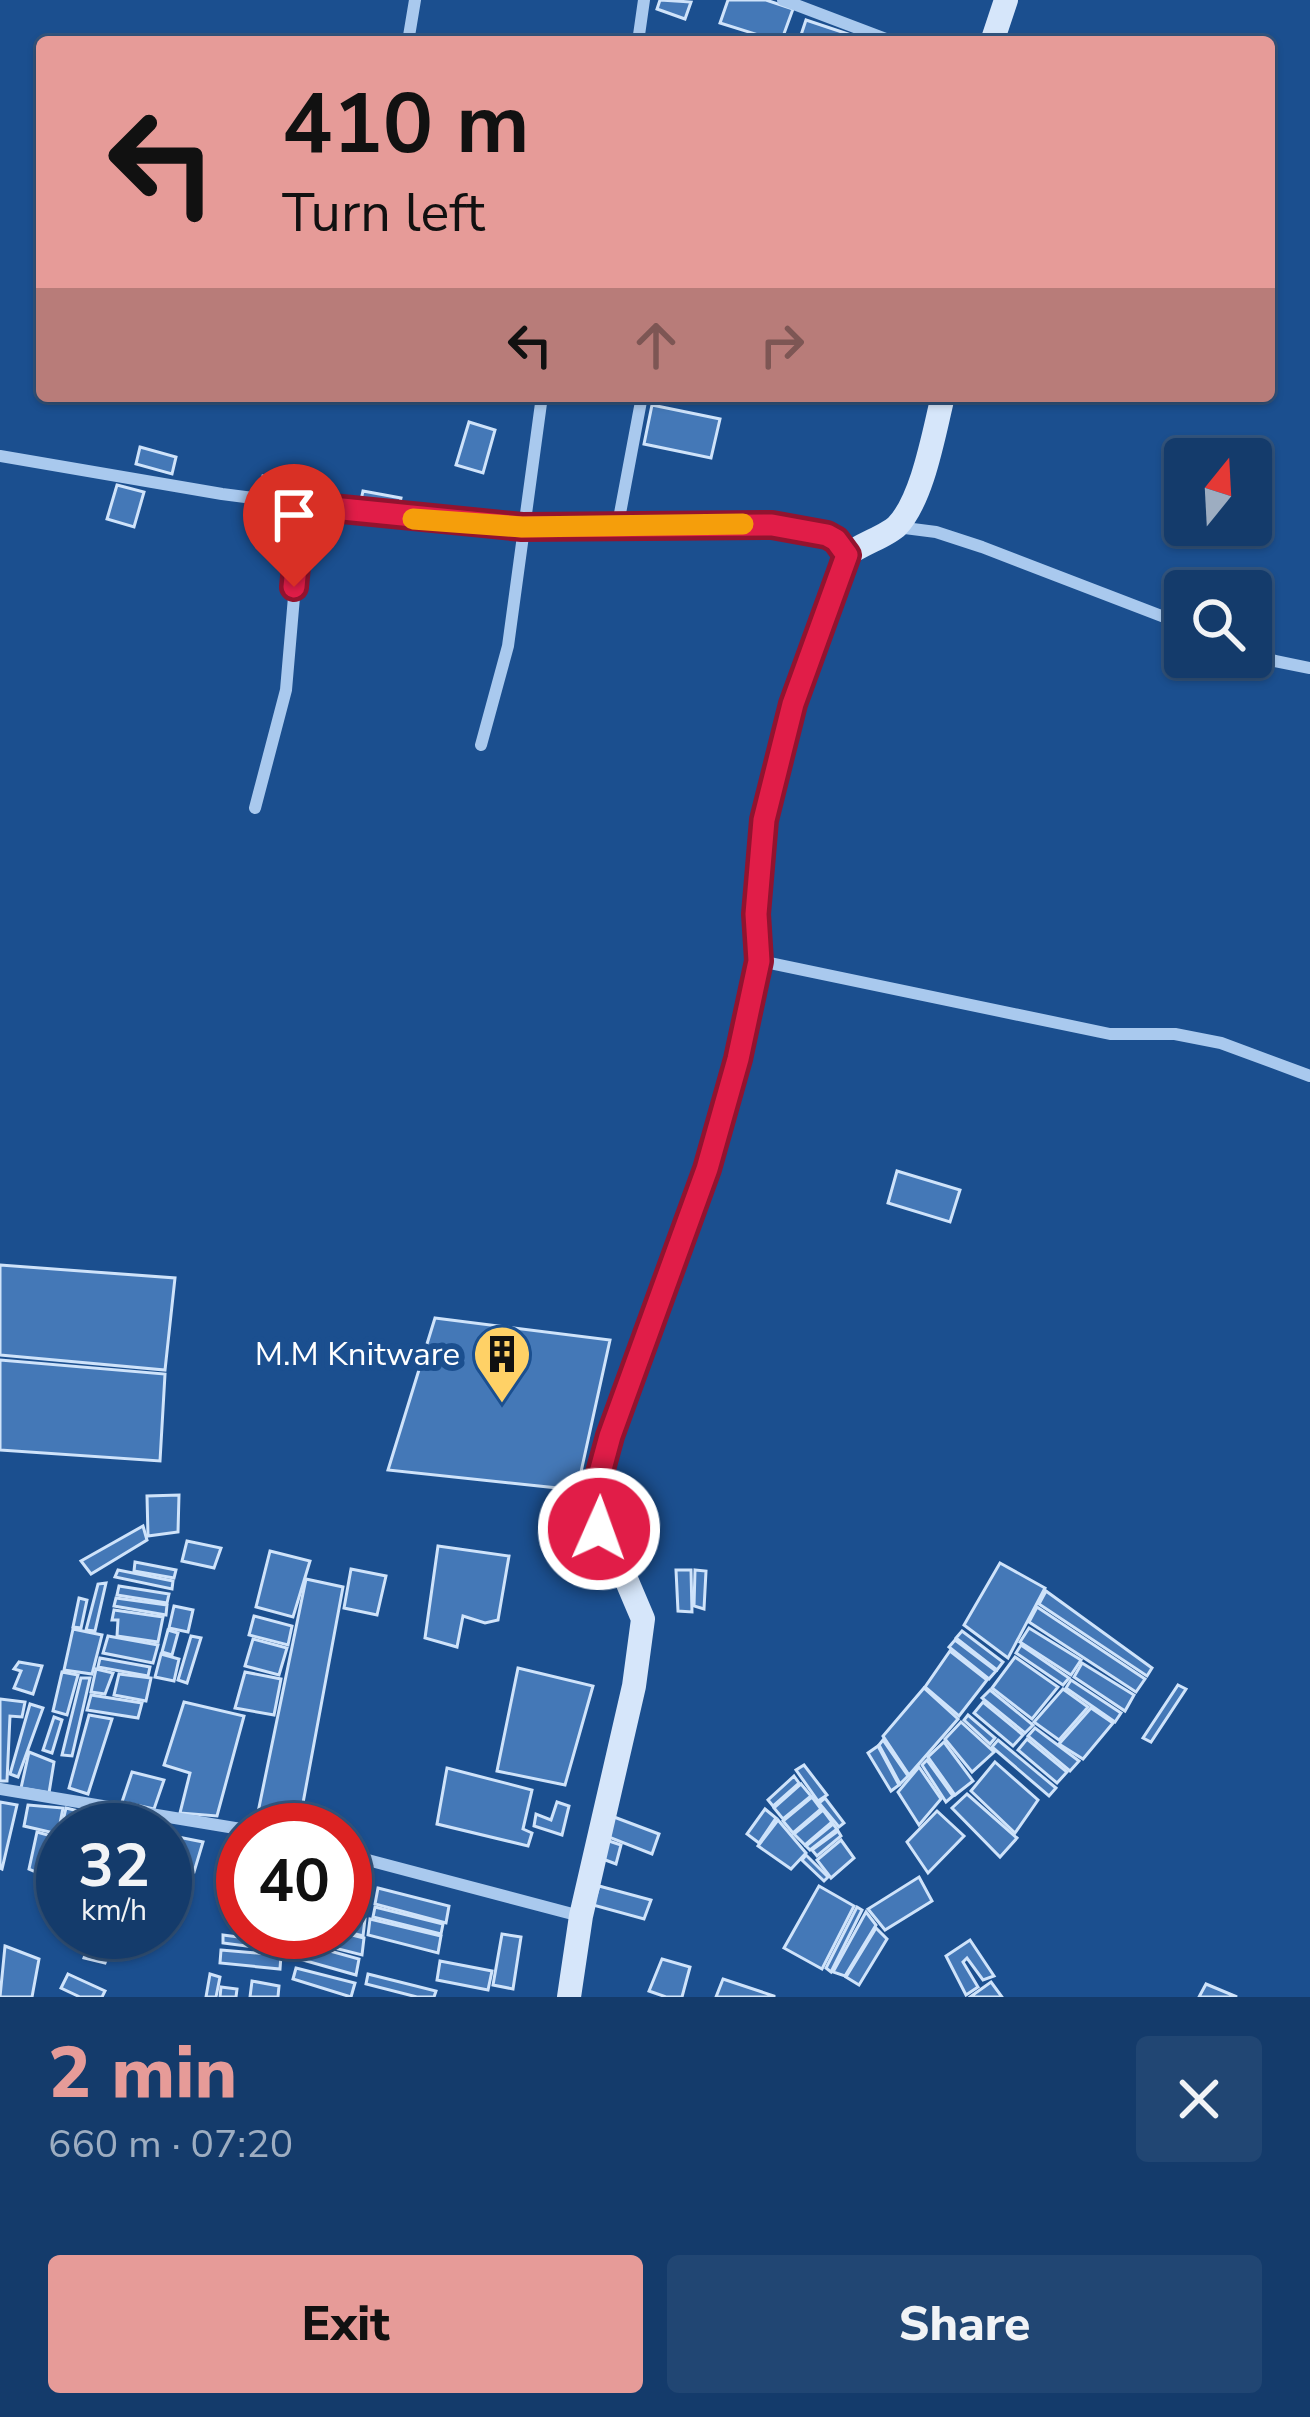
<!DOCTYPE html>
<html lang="en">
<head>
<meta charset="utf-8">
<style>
  :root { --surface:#143b6b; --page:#214673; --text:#f1f3f6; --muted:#9dadc1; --line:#33557e; --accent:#e69b98 }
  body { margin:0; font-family:"Nunito Sans",sans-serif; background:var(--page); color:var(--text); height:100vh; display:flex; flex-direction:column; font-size:45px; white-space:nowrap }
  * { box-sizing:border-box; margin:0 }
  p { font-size:39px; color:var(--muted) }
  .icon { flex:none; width:66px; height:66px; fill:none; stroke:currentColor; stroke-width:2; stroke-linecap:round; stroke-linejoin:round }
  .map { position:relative; height:1997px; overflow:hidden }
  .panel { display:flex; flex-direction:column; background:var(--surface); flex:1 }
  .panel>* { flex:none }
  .hud { position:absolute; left:36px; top:36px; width:1239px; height:366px; border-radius:12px; box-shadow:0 3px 9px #0004,0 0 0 3px var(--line); background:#e69b98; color:#111; overflow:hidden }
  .needle { width:78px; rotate:18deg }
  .tools { position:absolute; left:1164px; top:438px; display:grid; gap:24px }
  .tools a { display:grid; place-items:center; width:108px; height:108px; border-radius:12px; background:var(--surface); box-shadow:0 3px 9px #0004,0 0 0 3px var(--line); font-size:60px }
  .speed { position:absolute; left:36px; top:1803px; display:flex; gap:24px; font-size:60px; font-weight:700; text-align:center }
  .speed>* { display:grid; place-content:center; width:156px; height:156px; border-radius:50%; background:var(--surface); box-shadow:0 3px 9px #0004,0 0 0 3px var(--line); line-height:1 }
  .speed small { font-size:30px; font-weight:400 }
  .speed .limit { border:18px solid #d22; background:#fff; color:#111 }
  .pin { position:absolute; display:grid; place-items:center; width:102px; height:102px; color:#fff; margin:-123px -51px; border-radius:50% 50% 50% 0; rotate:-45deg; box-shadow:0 0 12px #0007 }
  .pin .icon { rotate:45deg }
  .me { position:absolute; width:132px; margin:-66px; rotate:2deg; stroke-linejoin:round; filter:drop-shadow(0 0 9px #0008) }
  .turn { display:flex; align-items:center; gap:42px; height:252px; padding:0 48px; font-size:54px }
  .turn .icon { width:156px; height:156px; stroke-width:2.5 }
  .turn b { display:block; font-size:84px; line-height:102px }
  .lanes { display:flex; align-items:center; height:114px; padding:0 48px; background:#0003; justify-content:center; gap:60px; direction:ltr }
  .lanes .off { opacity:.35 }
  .round { display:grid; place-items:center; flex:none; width:126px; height:126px; border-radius:12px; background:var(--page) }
  .head { display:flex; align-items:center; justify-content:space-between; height:204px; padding:0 48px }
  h1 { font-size:72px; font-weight:800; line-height:90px; color:var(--accent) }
  .action { display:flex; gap:24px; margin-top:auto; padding:24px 48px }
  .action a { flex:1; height:138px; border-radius:12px; background:var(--accent); color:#111; font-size:48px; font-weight:800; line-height:138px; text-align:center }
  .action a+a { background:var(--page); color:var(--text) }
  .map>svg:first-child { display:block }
</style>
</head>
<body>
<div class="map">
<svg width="1310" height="1997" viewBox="0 0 1310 1997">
  <rect width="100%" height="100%" fill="#1b4f8f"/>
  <!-- building -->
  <g fill="#4478b7" stroke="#cfe3fa" stroke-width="3">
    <path d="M660,0L691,2L685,19L657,9Z"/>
    <path d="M728,0H766L793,9L781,42L720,23Z"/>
    <path d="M806,20L848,34L845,42H823L801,35Z"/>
    <path d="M652,405L720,419L711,458L644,444Z"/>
    <path d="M469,422L495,430L483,473L456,465Z"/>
    <path d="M140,447L176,457L172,474L136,464Z"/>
    <path d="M263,476L291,483L288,493L261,486Z"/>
    <path d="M117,485L144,492L134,527L107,519Z"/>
    <path d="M363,491L401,498L399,507L361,500Z"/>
    <path d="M897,1171L960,1190L950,1222L888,1203Z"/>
    <path d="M0,1265L175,1278L165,1370L0,1355Z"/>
    <path d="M435,1318L610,1340L577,1490L388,1470Z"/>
    <path d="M0,1360L165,1374L160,1461L0,1450Z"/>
    <path d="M179,1495L178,1532L148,1536L147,1496Z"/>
    <path d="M143,1526L147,1540L91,1574L81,1561Z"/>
    <path d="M187,1541L221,1548L214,1568L182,1561Z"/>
    <path d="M438,1546L509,1556L498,1620L485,1623L463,1616L457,1647L425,1638Z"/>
    <path d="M270,1551L310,1561L293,1617L256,1607Z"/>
    <path d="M135,1562L176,1570L174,1578L134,1571Z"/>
    <path d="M1000,1563L1045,1588L1008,1658L964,1625Z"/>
    <path d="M351,1569L386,1576L377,1615L344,1608Z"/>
    <path d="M118,1570L173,1581L172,1589L115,1577Z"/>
    <path d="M676,1570H691L692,1612L678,1611Z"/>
    <path d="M695,1570L706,1571L704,1609L694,1606Z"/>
    <path d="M306,1579L343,1587L298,1830H288L256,1822Z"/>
    <path d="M106,1583L95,1631L86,1630L98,1584Z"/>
    <path d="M119,1586L169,1594L167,1603L117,1595Z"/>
    <path d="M1046,1591L1152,1668L1147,1676L1039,1604Z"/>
    <path d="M79,1598L87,1600L81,1628L73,1627Z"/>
    <path d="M116,1598L167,1605L166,1615L114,1606Z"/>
    <path d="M174,1606L193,1610L188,1632L169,1628Z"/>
    <path d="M1037,1607L1145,1679L1136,1692L1029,1622Z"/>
    <path d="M114,1610L163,1617L158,1642L117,1636L118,1620H112Z"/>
    <path d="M254,1616L292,1626L288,1645L249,1635Z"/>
    <path d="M1029,1628L1081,1660L1071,1675L1020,1642Z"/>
    <path d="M73,1629L102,1635L92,1674L64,1670Z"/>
    <path d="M168,1630L178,1633L172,1655L162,1652Z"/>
    <path d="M962,1631L1003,1662L997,1670L956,1638Z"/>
    <path d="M108,1636L158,1645L153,1663L103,1653Z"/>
    <path d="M191,1636L201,1638L187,1683L178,1680Z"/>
    <path d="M253,1639L287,1648L279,1675L245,1666Z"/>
    <path d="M955,1640L996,1671L989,1679L949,1647Z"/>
    <path d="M1021,1645L1069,1678L1063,1685L1016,1653Z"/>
    <path d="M950,1651L987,1680L959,1716L925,1687Z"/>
    <path d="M161,1654L179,1659L174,1681L155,1677Z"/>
    <path d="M1015,1657L1058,1687L1032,1719L992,1688Z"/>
    <path d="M100,1658L150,1667L148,1676L98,1667Z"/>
    <path d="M19,1662L42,1666L33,1694L14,1688L21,1671L14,1669Z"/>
    <path d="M1082,1663L1134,1695L1125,1711L1074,1677Z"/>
    <path d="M518,1668L593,1686L565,1785L497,1771Z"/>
    <path d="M96,1669L113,1673L105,1694L91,1692Z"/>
    <path d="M62,1672L78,1675L67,1715L53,1711Z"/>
    <path d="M245,1672L281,1679L274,1715L235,1708Z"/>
    <path d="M119,1674L151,1678L146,1701L114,1695Z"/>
    <path d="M81,1678H90L72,1756L62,1755Z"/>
    <path d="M1071,1680L1121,1713L1115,1722L1066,1688Z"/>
    <path d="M1178,1685L1186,1689L1151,1742L1143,1738Z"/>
    <path d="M924,1688L958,1719L909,1775L883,1736Z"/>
    <path d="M1063,1689L1088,1707L1059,1740L1034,1722Z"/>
    <path d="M990,1690L1033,1725L1025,1733L982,1698Z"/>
    <path d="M91,1695L142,1703L138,1718L87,1710Z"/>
    <path d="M0,1699L25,1702L22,1717L10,1716L7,1781H0Z"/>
    <path d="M184,1702L244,1716L217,1816L180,1813L190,1773L164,1765Z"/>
    <path d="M983,1702L1023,1735L1013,1746L974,1713Z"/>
    <path d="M30,1704L43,1708L18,1777L10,1774Z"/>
    <path d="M1091,1708L1113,1723L1083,1759L1059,1744Z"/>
    <path d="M89,1715L112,1719L88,1794L69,1788Z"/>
    <path d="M968,1715L995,1738L990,1744L964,1720Z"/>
    <path d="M54,1717L62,1720L52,1753L43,1750Z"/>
    <path d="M961,1722L994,1752L972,1772L945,1739Z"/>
    <path d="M1035,1728L1079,1761L1070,1771L1028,1736Z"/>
    <path d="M1027,1739L1067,1772L1057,1783L1018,1750Z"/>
    <path d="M883,1740L908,1776L900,1784L879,1745Z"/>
    <path d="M998,1740L1056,1788L1049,1796L992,1747Z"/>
    <path d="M944,1742L973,1781L955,1795L928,1757Z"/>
    <path d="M878,1746L899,1785L891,1791L868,1753Z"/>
    <path d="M29,1752L54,1762L49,1793L21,1788Z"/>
    <path d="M927,1760L953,1796L946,1802L922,1765Z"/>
    <path d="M995,1762L1038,1800L1015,1833L971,1791Z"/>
    <path d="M804,1765L827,1795L818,1801L796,1770Z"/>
    <path d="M919,1767L941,1799L919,1825L898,1792Z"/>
    <path d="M447,1768L532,1790L523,1829L532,1833L528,1846L437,1824Z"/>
    <path d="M132,1772L164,1780L154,1809L122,1802Z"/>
    <path d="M794,1776L799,1783L773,1806L768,1800Z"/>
    <path d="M801,1784L811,1796L783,1819L774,1808Z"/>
    <path d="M967,1794L1017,1838L1000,1857L952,1808Z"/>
    <path d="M812,1797L821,1809L793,1833L783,1821Z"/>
    <path d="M825,1798L844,1823L839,1827L819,1803Z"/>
    <path d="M0,1802L17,1805L2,1869L0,1868Z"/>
    <path d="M557,1802L569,1806L562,1835L534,1826L536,1814L551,1820Z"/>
    <path d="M28,1805L63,1808L58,1834L24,1826Z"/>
    <path d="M66,1808L103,1817L100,1830H63V1861L54,1859Z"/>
    <path d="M765,1809L776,1818L759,1843L747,1834Z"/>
    <path d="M823,1810L832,1822L805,1845L794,1834Z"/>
    <path d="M937,1811L964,1836L928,1873L907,1842Z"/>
    <path d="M114,1816L148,1824L146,1830H118L110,1828Z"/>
    <path d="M614,1817L659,1834L652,1854L606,1836Z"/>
    <path d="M778,1820L806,1853L791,1869L758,1846Z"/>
    <path d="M833,1824L837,1829L810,1850L806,1846Z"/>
    <path d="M838,1831L841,1836L817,1856L812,1850Z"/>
    <path d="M37,1832L55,1837L45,1876L29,1869Z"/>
    <path d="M173,1836L203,1842L194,1872L168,1867Z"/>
    <path d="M606,1840L621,1845L616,1864L600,1858Z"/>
    <path d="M841,1840L854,1858L831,1878L817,1860Z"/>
    <path d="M806,1855L828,1877L824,1881L802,1860Z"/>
    <path d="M52,1860L63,1863V1881L48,1877Z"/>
    <path d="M919,1877L932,1901L885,1930L868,1909Z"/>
    <path d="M48,1878L63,1882V1900L44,1895Z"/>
    <path d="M599,1886L651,1900L644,1919L593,1905Z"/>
    <path d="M819,1886L854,1906L822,1969L784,1948Z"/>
    <path d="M378,1888L449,1906L446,1923L375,1904Z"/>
    <path d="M45,1897L63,1902V1909L42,1905Z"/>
    <path d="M375,1907L443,1924L441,1934L373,1917Z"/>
    <path d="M857,1907L862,1910L831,1972L826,1968Z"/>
    <path d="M866,1912L876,1925L845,1976L833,1972Z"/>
    <path d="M345,1914L365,1919L363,1936L345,1931Z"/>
    <path d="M370,1919L441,1936L438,1953L368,1935Z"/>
    <path d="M876,1928L887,1939L859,1985L846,1977Z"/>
    <path d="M291,1932H340L364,1938L362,1955L291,1937Z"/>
    <path d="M502,1934L521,1937L513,1989L493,1985Z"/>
    <path d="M223,1935L286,1943L284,1951L223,1943Z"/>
    <path d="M970,1940L994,1976L983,1980L967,1958L963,1962L978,1987L966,1995L946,1956Z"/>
    <path d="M294,1941L359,1959L356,1975L292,1957Z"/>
    <path d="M5,1946L39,1959L32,1997H0Z"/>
    <path d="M88,1947L109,1952L105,1963L84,1958Z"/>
    <path d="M221,1950L281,1955L280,1969L220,1963Z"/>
    <path d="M662,1959L690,1967L682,1997H666L649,1991Z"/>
    <path d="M440,1961L492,1971L488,1990L437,1980Z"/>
    <path d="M296,1968L355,1983L351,1997L293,1979Z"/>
    <path d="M68,1974L105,1991L102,1997H80L61,1988Z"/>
    <path d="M210,1974L220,1977L216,1997H206Z"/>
    <path d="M368,1974L436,1991L434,1997H417L366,1984Z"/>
    <path d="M723,1979L774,1996V1997H716Z"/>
    <path d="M252,1981L279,1986L278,1997H250Z"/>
    <path d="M991,1982L1002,1997H970Z"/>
    <path d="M1206,1984L1237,1997H1199Z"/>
    <path d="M221,1987L237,1989L236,1997H220Z"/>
  </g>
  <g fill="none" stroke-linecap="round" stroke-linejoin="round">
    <!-- street -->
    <g stroke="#a9c9ee" stroke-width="12">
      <path d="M783,0L894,42"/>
      <path d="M408,42L415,0"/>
      <path d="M638,42L644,0"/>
      <path d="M0,456L222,494L418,519L522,527L772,525L827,535L836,540L847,555"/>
      <path d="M618,524L642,396"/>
      <path d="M897,527L936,532L982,547L1185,625"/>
      <path d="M1251,651L1275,661L1310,668"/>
      <path d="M481,745L508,646L542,396"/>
      <path d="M255,808L286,690L302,504"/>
      <path d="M760,961L1110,1034H1175L1221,1043L1310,1076"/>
      <path d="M0,1789L247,1830"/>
      <path d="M345,1854L580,1916"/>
    </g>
    <!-- secondary -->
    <g stroke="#d6e6fa" stroke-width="24">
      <path d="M992,42L1006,0"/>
      <path d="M569,1997L581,1916L634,1686L643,1619L626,1579L599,1529L598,1480L610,1435L707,1169L738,1059L759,961L756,914L764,820L793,704L847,555C861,544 887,536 897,526C923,499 934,432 943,396"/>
    </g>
  </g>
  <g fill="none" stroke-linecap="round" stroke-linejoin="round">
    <defs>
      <path id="route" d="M294,587L302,505L522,527L772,525L827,535L836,540L847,555L793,704L764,820L756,914L759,961L738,1059L707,1169L610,1436L598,1480L599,1529"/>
    </defs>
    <!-- route casing -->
    <use href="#route" stroke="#92132f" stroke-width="30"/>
    <!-- route -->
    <use href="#route" stroke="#e11d48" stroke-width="21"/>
    <!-- slow -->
    <path stroke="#f59e0b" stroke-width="21" d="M413,519L522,527L743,524"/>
  </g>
  <!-- icons -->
  <defs>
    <symbol id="building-pin" viewBox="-11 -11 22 30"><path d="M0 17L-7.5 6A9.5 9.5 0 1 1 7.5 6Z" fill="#ffd166" stroke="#1b4f8f"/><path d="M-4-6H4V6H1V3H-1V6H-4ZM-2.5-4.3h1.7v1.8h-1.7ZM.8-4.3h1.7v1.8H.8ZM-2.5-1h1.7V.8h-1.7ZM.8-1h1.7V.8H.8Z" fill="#111"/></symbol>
  </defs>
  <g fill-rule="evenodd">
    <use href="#building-pin" x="469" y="1321" width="66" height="90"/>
  </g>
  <g text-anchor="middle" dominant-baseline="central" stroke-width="12" stroke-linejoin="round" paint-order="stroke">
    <!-- poi labels -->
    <g font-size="33" fill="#fff" stroke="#1b4f8f" text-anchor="end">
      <text x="460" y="1354">M.M Knitware</text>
    </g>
  </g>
</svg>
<div class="tools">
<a><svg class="needle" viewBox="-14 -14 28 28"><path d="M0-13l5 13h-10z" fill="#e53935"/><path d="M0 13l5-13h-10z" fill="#9dadc1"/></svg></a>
<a><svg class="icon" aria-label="search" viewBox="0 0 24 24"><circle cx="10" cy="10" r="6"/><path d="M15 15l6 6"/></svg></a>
</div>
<div class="speed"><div>32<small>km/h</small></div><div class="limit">40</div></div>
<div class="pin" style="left:294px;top:587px;background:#d93025"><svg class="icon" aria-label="arrive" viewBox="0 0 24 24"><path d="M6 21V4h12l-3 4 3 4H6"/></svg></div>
<svg class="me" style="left:599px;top:1529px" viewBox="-20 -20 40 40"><circle r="17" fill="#e11d48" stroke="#fff" stroke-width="3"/><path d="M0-11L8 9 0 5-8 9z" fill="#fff"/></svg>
<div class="hud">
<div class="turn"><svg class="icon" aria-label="left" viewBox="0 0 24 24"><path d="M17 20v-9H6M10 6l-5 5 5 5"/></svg><div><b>410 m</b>Turn left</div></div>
<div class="lanes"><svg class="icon" aria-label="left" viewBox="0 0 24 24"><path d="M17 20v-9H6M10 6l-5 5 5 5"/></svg><svg class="icon off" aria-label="ahead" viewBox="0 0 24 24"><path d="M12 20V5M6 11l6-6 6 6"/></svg><svg class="icon off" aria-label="right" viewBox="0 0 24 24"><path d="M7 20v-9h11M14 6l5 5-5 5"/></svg></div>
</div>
</div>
<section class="panel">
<div class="head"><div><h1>2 min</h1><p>660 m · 07:20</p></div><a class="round"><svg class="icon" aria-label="close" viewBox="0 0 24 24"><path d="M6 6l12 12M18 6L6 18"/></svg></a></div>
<div class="action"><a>Exit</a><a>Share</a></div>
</section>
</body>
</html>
